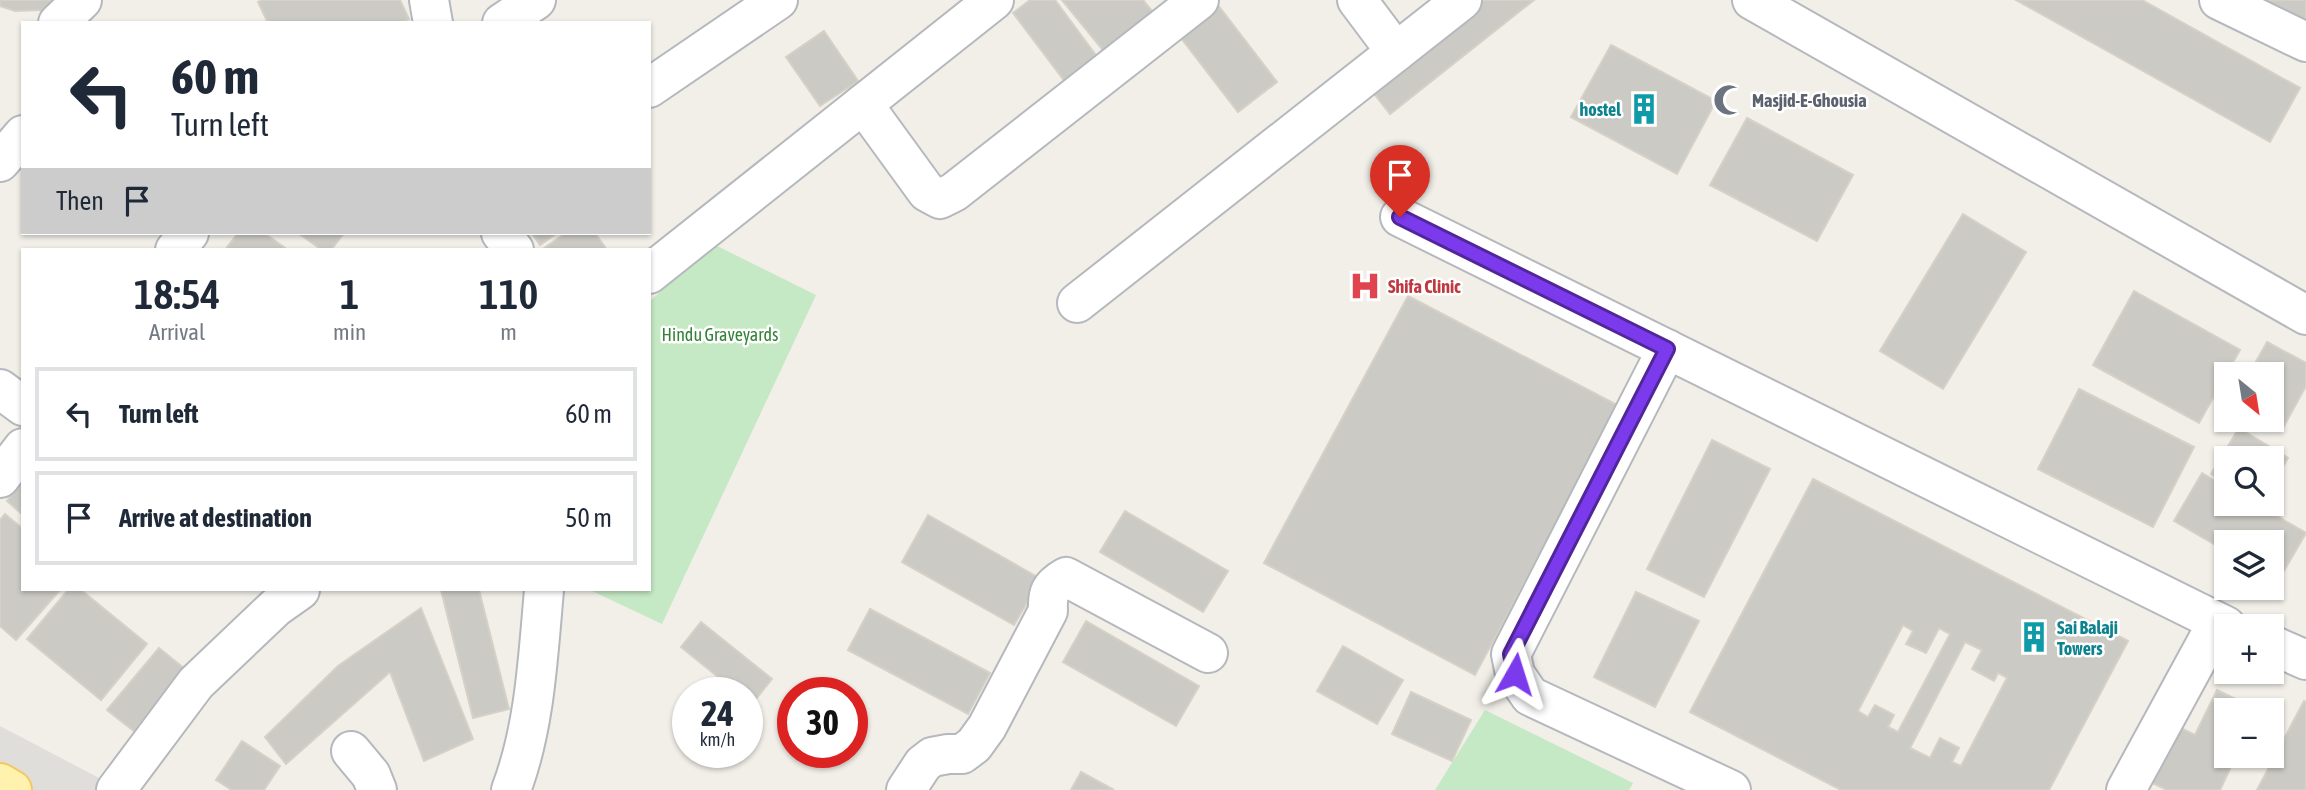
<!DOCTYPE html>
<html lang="en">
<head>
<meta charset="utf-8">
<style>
  :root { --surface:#fff; --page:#f2f2f3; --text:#1f2937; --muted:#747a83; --line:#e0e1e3 }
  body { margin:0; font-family:"Asap Condensed",sans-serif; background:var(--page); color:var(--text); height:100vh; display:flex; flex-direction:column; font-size:26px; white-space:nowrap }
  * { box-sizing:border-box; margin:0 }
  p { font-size:23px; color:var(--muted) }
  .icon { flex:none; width:38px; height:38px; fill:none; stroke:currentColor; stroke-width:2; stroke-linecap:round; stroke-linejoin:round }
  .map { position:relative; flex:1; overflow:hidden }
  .drawer { position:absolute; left:21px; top:248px; width:630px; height:343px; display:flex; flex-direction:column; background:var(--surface); border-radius:0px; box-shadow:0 2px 5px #0004 }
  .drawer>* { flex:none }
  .banner { position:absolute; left:21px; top:21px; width:630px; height:214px; border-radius:0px; box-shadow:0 2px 5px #0004; background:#fff; color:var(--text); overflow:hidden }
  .needle { width:46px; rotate:150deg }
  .controls { position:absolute; left:2214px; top:362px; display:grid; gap:14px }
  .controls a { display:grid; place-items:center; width:70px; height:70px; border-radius:0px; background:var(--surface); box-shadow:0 2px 5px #0004; font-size:35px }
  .speed { position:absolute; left:672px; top:677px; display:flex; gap:14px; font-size:35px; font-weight:700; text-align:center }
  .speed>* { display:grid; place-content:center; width:91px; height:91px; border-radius:50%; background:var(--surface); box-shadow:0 2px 5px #0004; line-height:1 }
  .speed small { font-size:18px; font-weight:400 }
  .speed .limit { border:10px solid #d22; background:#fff; color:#111 }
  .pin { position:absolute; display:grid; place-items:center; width:60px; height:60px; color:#fff; margin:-72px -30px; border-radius:50% 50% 50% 0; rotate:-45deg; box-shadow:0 0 7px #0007 }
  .pin .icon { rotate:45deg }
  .me { position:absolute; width:77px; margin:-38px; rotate:6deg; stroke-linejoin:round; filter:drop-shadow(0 0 5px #0008) }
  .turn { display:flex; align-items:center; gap:24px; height:147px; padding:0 35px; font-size:32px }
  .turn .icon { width:91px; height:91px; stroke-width:2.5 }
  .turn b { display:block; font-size:49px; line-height:60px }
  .then { display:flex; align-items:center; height:66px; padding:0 35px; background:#0003; gap:14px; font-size:26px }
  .eta { display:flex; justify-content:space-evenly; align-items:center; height:119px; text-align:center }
  .eta b { font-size:42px; font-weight:600; line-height:49px }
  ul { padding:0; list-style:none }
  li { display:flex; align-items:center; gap:21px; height:94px; margin:0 14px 10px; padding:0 21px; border:4px solid var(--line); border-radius:0px }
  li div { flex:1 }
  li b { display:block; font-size:26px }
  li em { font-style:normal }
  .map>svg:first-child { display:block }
</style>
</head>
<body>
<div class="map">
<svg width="2306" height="790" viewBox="0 0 2306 790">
  <rect width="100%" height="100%" fill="#f1efe8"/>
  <!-- industrial -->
  <path fill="#e0deda" d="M0,726L122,790H0Z"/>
  <!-- green -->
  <g fill="#c5e8c5">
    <path d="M713,244L816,295L662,624L590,590H649V302Z"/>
    <path d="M1485,710L1633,783L1629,790H1435Z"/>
  </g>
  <!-- building -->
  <g fill="#cccac5" stroke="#d6d1c6" stroke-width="2" fill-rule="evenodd">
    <path d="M0,0H62L41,10L15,11L0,6Z"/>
    <path d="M262,0H400L409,19L401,23H268L258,2Z"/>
    <path d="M1030,0H1055L1098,58L1066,83L1013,13Z"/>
    <path d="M1062,0H1143L1156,16L1107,55Z"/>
    <path d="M1214,0L1277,82L1238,112L1171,25Z"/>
    <path d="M1468,0H1534L1390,114L1365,82Z"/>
    <path d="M2016,0H2142L2300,88L2270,142Z"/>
    <path d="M2264,0H2306V22Z"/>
    <path d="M824,31L858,81L820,106L786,57Z"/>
    <path d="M1611,45L1716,101L1677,174L1571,117Z"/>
    <path d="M1747,118L1853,175L1817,241L1710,185Z"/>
    <path d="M1963,214L2026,252L1943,389L1880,351Z"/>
    <path d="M238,233H264L288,250H225Z"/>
    <path d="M298,233H344L331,250H322Z"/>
    <path d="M532,233H557L540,245Z"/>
    <path d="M566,233H595L607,250H544L543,249Z"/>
    <path d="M2134,291L2240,350L2199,423L2093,365Z"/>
    <path d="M1408,296L1619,406L1475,675L1264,563Z"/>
    <path d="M2267,342L2306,363V386L2284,426L2272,419V374H2249Z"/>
    <path d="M2079,389L2194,447L2153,527L2038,469Z"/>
    <path d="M2239,428L2288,458L2272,485V458H2226V484L2211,474Z"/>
    <path d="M1712,440L1770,469L1704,597L1647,569Z"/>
    <path d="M2202,473L2226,487V504H2256L2306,533L2278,581L2272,577V542H2226V551L2174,521Z"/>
    <path d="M1813,479L2128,641L2049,790H1841L1690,712ZM1903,625L1913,631L1906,644L1926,653L1939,628L1950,634L1898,732L1888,727L1894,715L1875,705L1868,717L1858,711ZM1965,642L1982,650L1972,669L1994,681L1998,673L2007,678L1961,766L1952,762L1959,748L1940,738L1930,758L1910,748Z"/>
    <path d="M23,481V515L7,501Z"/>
    <path d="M1125,511L1228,571L1203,612L1100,552Z"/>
    <path d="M5,514L23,529V590H60L16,640L0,626V520Z"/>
    <path d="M928,515L1041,579L1014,625L902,562Z"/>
    <path d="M68,590H81L147,644L101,700L27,639Z"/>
    <path d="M441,590H479L509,709L473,718Z"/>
    <path d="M1636,592L1699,621L1655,707L1594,677Z"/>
    <path d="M421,608L473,739L424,761L390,672L286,764L265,737L338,666Z"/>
    <path d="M870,609L990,673L968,714L848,650Z"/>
    <path d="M1086,621L1199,686L1176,726L1063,662Z"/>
    <path d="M701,622L772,679L752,704L747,700V693H738L681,647Z"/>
    <path d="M1343,646L1403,680L1377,724L1317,691Z"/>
    <path d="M159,648L186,670L134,731L107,710Z"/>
    <path d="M2217,690L2258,710H2226V756H2236L2220,790H2167L2148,781L2175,725L2195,735Z"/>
    <path d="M1411,692L1471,720L1452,761L1392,734Z"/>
    <path d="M2304,701L2306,702V790H2257Z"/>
    <path d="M242,741L280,766L264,790H232L216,780Z"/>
    <path d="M1081,772L1114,790H1071Z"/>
  </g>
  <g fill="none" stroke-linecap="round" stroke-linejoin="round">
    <defs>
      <g id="minor">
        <path d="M429,0L433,23"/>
        <path d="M1357,0L1396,52"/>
        <path d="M1752,0L2306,315"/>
        <path d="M2219,0L2306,42"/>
        <path d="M58,23L82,0"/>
        <path d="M502,23L536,0"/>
        <path d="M649,88L778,0"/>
        <path d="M863,104L927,192L940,199L954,192L1199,0"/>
        <path d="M0,162L23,135"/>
        <path d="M1400,217L2226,626"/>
        <path d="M501,233L514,250"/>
        <path d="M175,250L189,233"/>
        <path d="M649,274L994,0"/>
        <path d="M1077,303L1462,0"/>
        <path d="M1667,349L1511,654L1515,674L1530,696L1731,790"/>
        <path d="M0,389L23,406"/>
        <path d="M0,478L23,448"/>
        <path d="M2272,645L2306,660"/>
        <path d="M351,751L371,775L377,790"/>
        <path d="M116,790L196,683L276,607L300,590"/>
        <path d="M511,790C535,727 538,657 544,590"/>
        <path d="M906,790L923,764L932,757L948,754H962L974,745L987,727L1048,611C1047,593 1050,586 1066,577L1208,653"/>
        <path d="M2126,790L2217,623"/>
      </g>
      <path id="major" d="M0,783L12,790"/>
    </defs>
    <!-- minor casing -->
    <use href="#minor" stroke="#b5b8bc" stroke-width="42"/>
    <!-- major casing -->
    <use href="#major" stroke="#f2c960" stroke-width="42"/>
    <!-- minor -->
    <use href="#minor" stroke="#fff" stroke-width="38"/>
    <!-- major -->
    <use href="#major" stroke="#fff2af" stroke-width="38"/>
  </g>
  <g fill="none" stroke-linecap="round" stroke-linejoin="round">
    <defs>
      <path id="route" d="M1400,217L1667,349L1511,654L1515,674"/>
    </defs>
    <!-- route casing -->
    <use href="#route" stroke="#51269a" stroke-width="18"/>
    <!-- route -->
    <use href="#route" stroke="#7c3aed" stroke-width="12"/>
  </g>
  <!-- icons -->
  <defs>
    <symbol id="mosque-bare" viewBox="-9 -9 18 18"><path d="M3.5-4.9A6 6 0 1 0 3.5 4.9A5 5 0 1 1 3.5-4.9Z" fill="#6b7280" stroke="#fff" stroke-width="2.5" paint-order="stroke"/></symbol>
    <symbol id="building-bare" viewBox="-9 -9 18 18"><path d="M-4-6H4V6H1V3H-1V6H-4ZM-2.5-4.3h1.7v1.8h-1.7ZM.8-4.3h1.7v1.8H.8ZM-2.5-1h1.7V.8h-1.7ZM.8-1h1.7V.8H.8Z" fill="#0f9aa8" stroke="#fff" stroke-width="2.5" paint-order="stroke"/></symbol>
    <symbol id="hospital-bare" viewBox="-9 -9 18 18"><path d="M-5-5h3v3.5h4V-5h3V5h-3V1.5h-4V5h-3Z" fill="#e0444e" stroke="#fff" stroke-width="2.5" paint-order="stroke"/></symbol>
  </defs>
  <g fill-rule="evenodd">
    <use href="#mosque-bare" x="1707" y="78" width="44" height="44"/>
    <use href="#building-bare" x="1622" y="87" width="44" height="44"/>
    <use href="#hospital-bare" x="1343" y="264" width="44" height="44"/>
    <use href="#building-bare" x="2012" y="615" width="44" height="44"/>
  </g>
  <g text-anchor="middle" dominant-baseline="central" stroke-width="5" stroke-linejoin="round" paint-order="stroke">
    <!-- worship labels -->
    <g font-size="18" font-weight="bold" fill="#5b616d" stroke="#fff" text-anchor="start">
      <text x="1752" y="100">Masjid-E-Ghousia</text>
    </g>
    <!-- culture labels -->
    <g font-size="18" font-weight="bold" fill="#0d838f" stroke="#fff" text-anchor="end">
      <text x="1621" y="109">hostel</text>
      <text x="2057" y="627" text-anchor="start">Sai Balaji<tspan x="2057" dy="21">Towers</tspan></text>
    </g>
    <!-- health labels -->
    <g font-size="18" font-weight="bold" fill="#be3a42" stroke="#fff" text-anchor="start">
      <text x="1388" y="286">Shifa Clinic</text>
    </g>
    <!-- park labels -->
    <g font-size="18" fill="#348238" stroke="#fff">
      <text x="720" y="334">Hindu Graveyards</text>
    </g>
  </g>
</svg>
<div class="controls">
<a><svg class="needle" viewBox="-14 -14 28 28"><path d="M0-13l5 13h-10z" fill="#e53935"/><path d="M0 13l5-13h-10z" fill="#747a83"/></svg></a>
<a><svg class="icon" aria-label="search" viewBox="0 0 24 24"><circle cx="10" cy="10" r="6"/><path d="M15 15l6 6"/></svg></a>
<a><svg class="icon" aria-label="layers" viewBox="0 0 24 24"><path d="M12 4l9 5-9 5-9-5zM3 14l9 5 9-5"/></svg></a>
<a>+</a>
<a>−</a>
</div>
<div class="speed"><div>24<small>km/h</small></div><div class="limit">30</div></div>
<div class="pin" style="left:1400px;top:217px;background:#d93025"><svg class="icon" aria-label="arrive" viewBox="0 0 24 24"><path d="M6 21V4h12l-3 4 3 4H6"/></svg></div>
<svg class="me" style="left:1515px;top:674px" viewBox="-20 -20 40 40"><path d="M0-17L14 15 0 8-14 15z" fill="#7c3aed" stroke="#fff" stroke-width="4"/></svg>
<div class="banner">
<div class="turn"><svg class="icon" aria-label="left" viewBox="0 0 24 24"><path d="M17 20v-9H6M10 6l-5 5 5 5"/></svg><div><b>60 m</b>Turn left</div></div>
<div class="then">Then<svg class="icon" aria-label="arrive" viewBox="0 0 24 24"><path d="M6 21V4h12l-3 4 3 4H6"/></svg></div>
</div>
<section class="drawer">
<div class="eta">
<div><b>18:54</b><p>Arrival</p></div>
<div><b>1</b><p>min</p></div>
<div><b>110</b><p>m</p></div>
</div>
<ul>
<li><svg class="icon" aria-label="left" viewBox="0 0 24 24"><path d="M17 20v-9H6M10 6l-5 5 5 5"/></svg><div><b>Turn left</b></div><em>60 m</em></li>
<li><svg class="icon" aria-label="arrive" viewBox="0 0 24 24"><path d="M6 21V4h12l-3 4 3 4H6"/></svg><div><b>Arrive at destination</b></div><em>50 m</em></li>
</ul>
</section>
</div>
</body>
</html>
